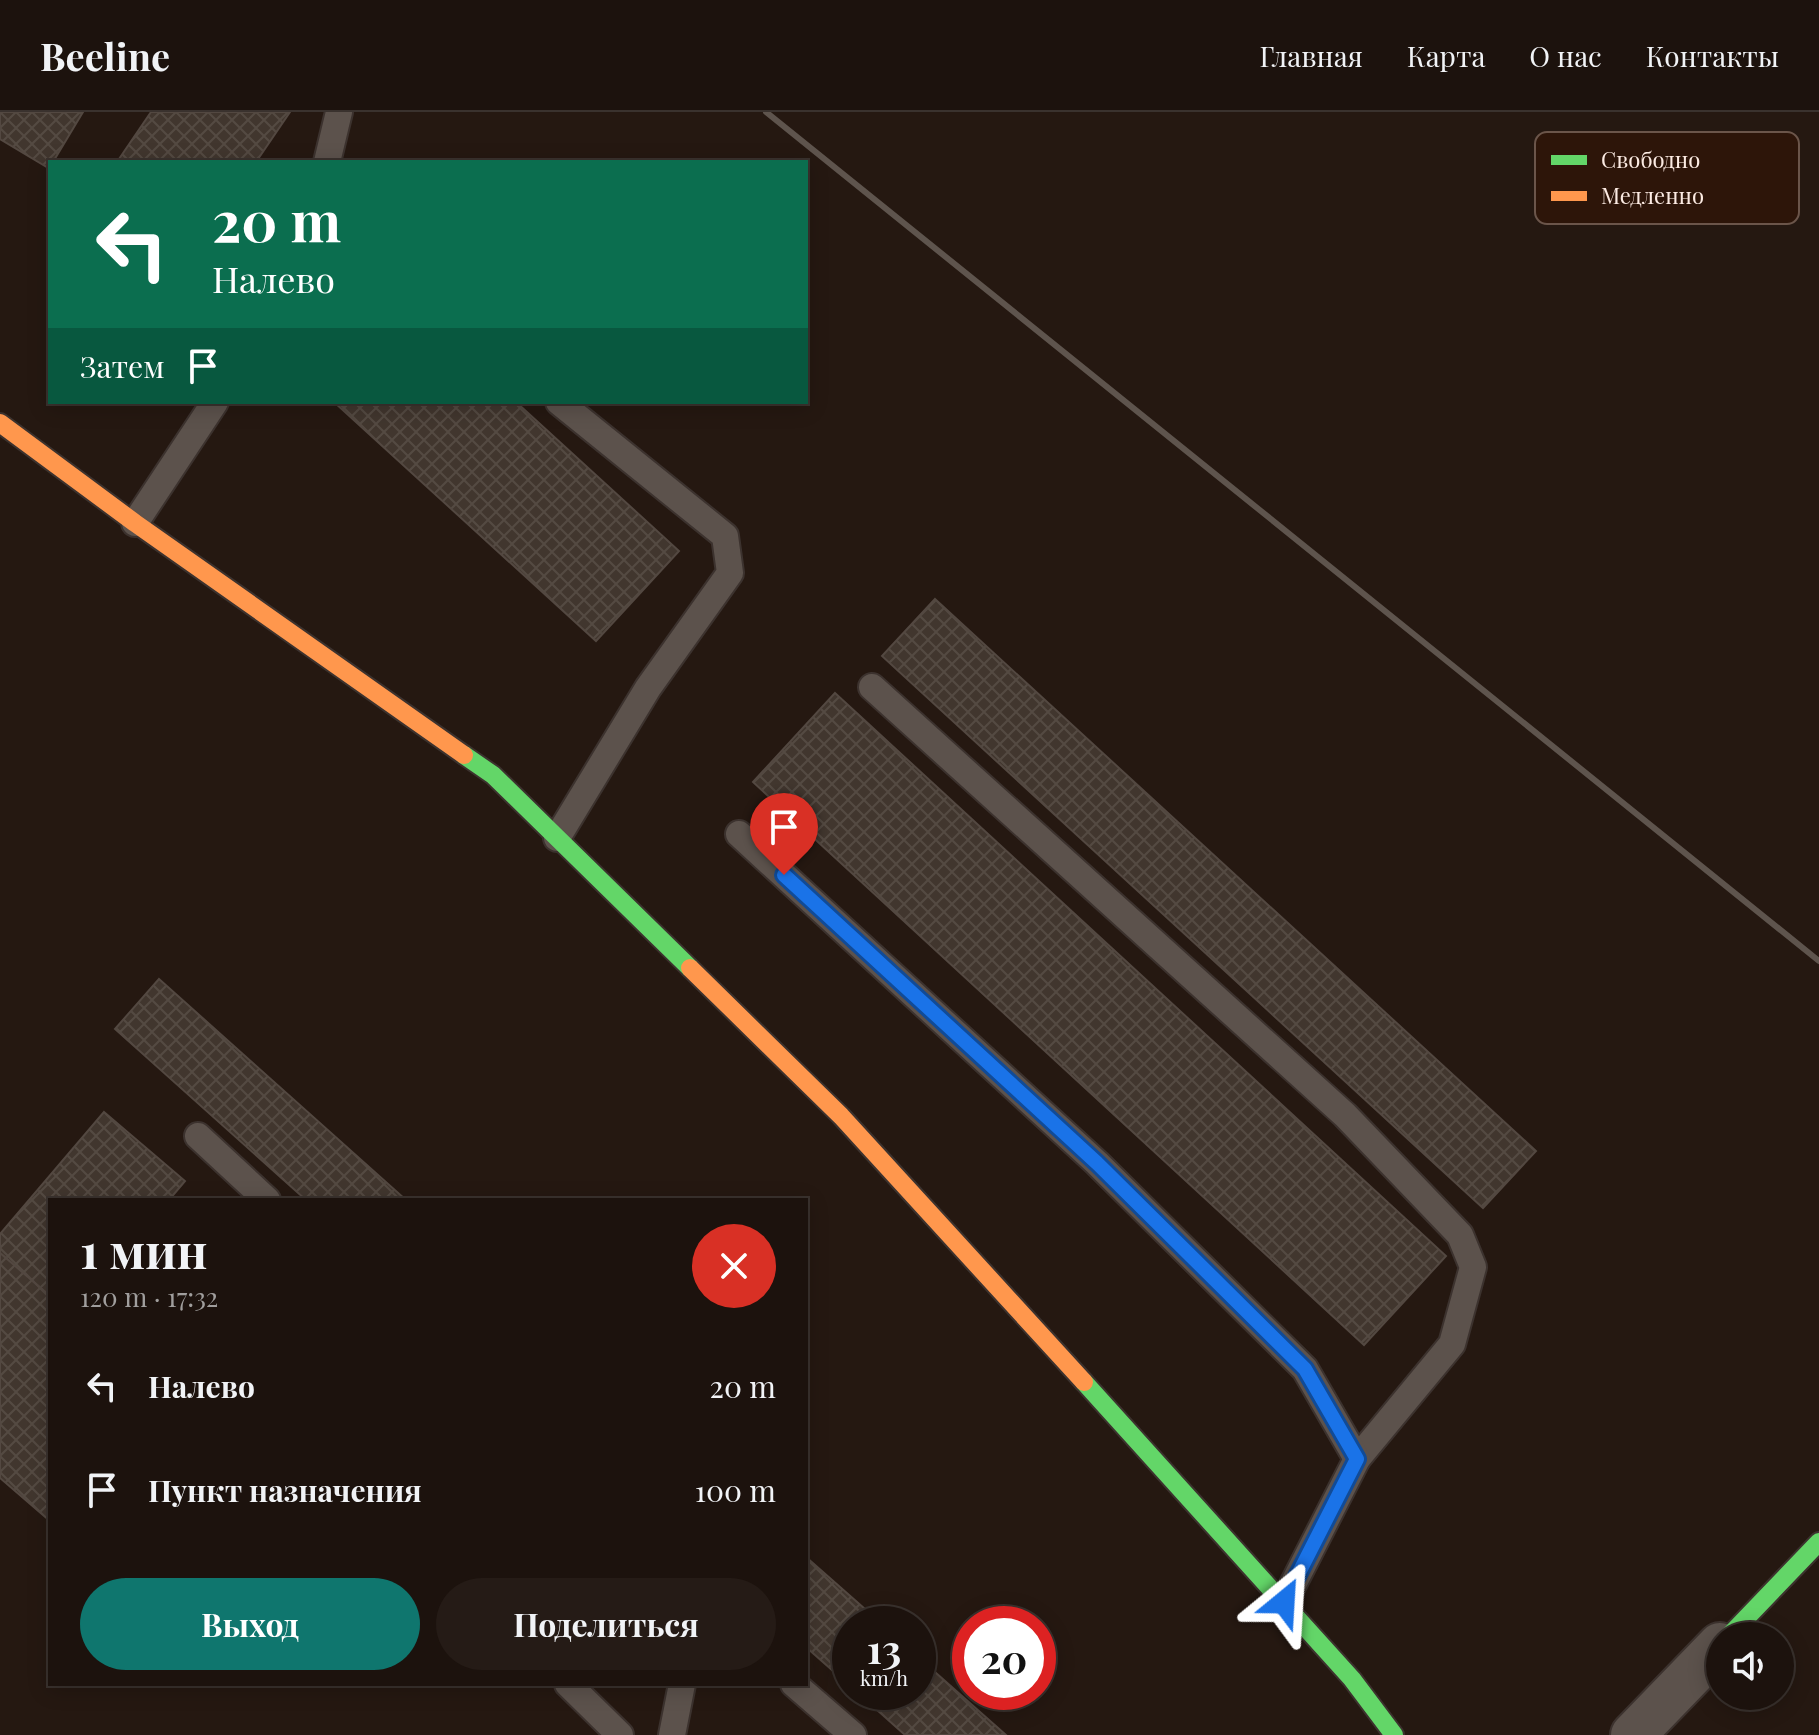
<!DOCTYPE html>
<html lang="ru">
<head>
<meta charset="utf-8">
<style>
  :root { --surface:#1c120d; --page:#251b16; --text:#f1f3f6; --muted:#a09e9d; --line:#3a322e; --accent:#0f766e }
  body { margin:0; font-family:"Playfair Display",serif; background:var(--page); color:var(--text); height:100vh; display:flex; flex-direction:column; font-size:30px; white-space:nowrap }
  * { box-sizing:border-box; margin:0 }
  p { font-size:26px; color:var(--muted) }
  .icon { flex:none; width:44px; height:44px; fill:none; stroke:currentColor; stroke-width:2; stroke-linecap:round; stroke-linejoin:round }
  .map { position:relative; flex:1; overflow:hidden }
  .panel { position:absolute; left:48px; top:1086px; width:760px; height:488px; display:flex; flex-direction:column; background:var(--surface); border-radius:0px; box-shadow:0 4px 20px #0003,0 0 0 2px var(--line) }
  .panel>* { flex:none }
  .banner { position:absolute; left:48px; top:48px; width:760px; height:244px; border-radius:0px; box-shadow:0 4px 20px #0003,0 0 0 2px var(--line); background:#0b6e4f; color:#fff; overflow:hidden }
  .controls { position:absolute; left:1706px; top:1510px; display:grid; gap:16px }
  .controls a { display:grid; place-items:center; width:88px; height:88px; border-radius:50%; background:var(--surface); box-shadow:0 4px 20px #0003,0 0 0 2px var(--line); font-size:40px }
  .speed { position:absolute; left:832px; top:1494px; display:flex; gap:16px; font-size:40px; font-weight:700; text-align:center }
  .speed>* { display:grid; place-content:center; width:104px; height:104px; border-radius:50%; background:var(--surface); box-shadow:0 4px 20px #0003,0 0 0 2px var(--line); line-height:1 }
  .speed small { font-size:20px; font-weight:400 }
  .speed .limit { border:12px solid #d22; background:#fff; color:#111 }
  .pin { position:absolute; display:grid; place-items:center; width:68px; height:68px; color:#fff; margin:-82px -34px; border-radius:50% 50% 50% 0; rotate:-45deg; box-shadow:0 0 8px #0007 }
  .pin .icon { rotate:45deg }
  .me { position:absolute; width:88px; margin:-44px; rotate:27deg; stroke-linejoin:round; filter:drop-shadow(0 0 6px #0008) }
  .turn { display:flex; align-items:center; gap:28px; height:168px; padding:0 32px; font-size:36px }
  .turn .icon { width:104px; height:104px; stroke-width:2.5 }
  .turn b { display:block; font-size:56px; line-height:68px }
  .then { display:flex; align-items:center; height:76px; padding:0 32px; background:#0003; gap:16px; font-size:30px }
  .round { display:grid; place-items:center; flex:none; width:84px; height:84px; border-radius:42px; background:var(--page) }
  .headline { display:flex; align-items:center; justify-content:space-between; height:136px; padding:0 32px }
  h1 { font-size:48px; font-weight:700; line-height:60px }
  .primary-button { display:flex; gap:16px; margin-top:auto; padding:16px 32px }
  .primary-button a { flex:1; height:92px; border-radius:48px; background:var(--accent); color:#fff; font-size:32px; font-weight:700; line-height:92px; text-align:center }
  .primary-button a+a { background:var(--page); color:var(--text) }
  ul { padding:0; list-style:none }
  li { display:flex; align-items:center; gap:24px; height:104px; padding:0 32px }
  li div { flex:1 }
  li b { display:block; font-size:30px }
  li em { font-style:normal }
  header { display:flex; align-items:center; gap:48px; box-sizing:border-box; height:112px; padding:0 40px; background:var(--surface); border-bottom:2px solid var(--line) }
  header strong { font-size:38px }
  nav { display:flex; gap:44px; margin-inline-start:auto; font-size:28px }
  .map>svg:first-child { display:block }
</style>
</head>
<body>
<header>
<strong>Beeline</strong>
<nav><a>Главная</a><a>Карта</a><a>О нас</a><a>Контакты</a></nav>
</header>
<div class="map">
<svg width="1819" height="1623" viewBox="0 0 1819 1623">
  <defs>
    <pattern id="building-cross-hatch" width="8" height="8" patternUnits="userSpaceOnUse" patternTransform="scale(2)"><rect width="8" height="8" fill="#41362e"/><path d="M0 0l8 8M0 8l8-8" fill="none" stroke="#544a42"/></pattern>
  </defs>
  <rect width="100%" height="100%" fill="#251811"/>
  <!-- building -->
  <g fill="url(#building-cross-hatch)" stroke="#534841" stroke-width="2">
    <path d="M0,0H83L53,50H50V57L0,27Z"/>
    <path d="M151,0H290L256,50H117Z"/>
    <path d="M334,290H516L679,439L596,529Z"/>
    <path d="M935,487L1536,1039L1483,1096L882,544Z"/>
    <path d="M835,581L1446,1144L1364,1233L753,670Z"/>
    <path d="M159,867L406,1088H306L115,917Z"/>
    <path d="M104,1000L185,1069L169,1088H50V1184L0,1141V1122Z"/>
    <path d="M0,1141L50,1184V1409L0,1366Z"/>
    <path d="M806,1445L882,1512H850V1574L806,1535Z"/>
    <path d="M918,1545L1006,1623H905L857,1580H918Z"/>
  </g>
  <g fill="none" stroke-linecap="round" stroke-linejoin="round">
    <defs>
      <g id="lane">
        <path d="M327,50L339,0"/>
        <path d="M135,411L215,290"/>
        <path d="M872,575L1345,1003L1460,1123L1473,1155L1452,1232L1357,1347L1284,1490"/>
        <path d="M739,722L1097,1051L1305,1257L1357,1347"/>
        <path d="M557,726L648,576L730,461L725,424L559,290"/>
        <path d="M198,1024L267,1088"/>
        <path d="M568,1572L620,1623"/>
        <path d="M794,1572L853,1623"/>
        <path d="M672,1623L682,1572"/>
      </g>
      <path id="street" d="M1633,1623L1720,1533"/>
      <g id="fast">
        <path d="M464,643L493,663L690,856"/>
        <path d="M1084,1270L1352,1567L1394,1623"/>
        <path d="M1729,1524L1819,1430"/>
      </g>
      <g id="slow">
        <path d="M0,311L135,411L464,643"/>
        <path d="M690,856L841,1004L1084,1270"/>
      </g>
    </defs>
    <!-- lane casing -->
    <use href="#lane" stroke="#3c322e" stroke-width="30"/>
    <!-- street casing -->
    <use href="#street" stroke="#3c322e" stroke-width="48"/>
    <!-- fast casing -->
    <use href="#fast" stroke="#3c322e" stroke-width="22"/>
    <!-- slow casing -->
    <use href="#slow" stroke="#3c322e" stroke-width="22"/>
    <!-- lane -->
    <use href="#lane" stroke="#5c524c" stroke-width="26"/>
    <!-- street -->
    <use href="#street" stroke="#5c524c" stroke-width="44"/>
    <!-- fast -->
    <use href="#fast" stroke="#63d668" stroke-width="18"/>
    <!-- slow -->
    <use href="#slow" stroke="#ff974d" stroke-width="18"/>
    <!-- rail -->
    <path stroke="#5e544d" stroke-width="6" d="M766,0L1819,849"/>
  </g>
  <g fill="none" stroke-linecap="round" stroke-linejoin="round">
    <defs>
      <path id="route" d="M784,763L1097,1051L1305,1257L1357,1347L1284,1490"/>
    </defs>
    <!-- route casing -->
    <use href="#route" stroke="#114b97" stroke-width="20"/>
    <!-- route -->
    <use href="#route" stroke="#1a73e8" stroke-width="14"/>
  </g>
  <!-- legend -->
  <rect x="1535" y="20" width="264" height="92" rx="12" fill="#2d1509" stroke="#6b554a" stroke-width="2"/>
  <rect x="1551" y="43" width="36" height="10" fill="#63d668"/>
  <rect x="1551" y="79" width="36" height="10" fill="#ff974d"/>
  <g font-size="22" fill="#fcebe3">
    <text x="1601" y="56">Свободно</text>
    <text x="1601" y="92">Медленно</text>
  </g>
</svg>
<div class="controls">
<a><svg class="icon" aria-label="sound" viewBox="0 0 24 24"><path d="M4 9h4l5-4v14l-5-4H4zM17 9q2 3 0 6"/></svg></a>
</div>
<div class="speed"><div>13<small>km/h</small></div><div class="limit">20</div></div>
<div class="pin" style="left:784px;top:763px;background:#d93025"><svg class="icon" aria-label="arrive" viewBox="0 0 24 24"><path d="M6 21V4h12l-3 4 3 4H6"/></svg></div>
<svg class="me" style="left:1284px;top:1490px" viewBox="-20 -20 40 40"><path d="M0-17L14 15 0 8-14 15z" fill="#1a73e8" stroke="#fff" stroke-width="4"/></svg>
<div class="banner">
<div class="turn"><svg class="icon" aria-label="left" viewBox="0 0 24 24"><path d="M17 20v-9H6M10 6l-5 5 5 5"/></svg><div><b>20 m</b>Налево</div></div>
<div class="then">Затем<svg class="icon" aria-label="arrive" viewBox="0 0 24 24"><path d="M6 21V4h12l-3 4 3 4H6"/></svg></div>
</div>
<section class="panel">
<div class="headline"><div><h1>1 мин</h1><p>120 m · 17:32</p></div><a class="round" style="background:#d93025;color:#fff"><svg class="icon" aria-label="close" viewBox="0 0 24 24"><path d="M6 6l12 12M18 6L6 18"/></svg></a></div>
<ul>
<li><svg class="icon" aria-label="left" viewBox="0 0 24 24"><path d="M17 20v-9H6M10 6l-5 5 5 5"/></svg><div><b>Налево</b></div><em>20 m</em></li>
<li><svg class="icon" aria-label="arrive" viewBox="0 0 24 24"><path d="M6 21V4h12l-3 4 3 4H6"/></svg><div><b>Пункт назначения</b></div><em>100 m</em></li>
</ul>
<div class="primary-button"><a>Выход</a><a>Поделиться</a></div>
</section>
</div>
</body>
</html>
